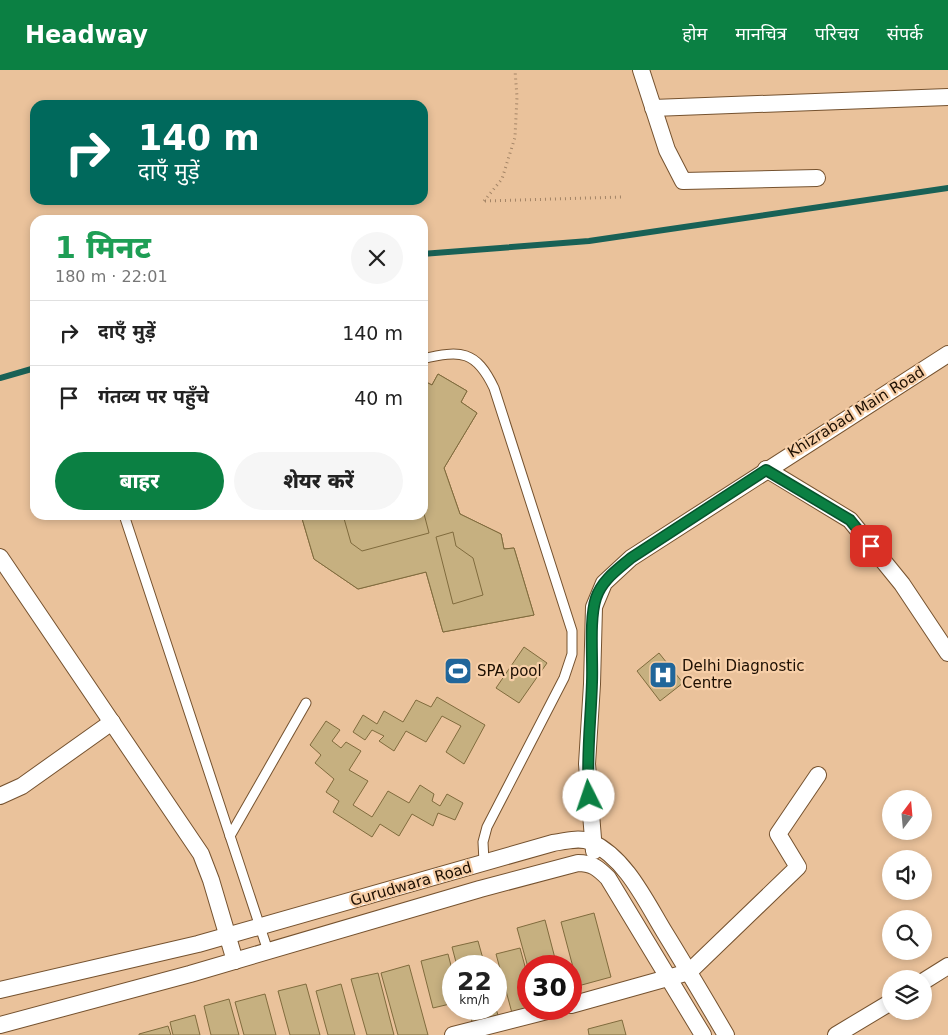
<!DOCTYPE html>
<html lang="hi">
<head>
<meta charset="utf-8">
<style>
  :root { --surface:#fff; --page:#f6f6f6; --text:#222; --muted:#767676; --line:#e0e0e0; --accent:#0b8043 }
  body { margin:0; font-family:"DejaVu Sans","Noto Sans Devanagari",sans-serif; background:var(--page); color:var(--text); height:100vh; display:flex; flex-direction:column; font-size:19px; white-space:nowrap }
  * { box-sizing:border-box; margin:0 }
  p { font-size:16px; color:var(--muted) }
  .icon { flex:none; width:28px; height:28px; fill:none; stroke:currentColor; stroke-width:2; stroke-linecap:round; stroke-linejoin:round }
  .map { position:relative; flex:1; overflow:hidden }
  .side { position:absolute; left:30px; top:145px; width:398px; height:305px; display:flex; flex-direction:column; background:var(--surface); border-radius:15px; box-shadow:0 2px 8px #0003 }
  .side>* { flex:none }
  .hud { position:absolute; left:30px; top:30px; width:398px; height:105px; border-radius:15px; box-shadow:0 2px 8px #0003; background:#00695c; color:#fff; overflow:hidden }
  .needle { width:32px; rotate:16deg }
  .controls { position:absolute; left:882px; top:720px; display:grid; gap:10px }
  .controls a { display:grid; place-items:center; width:50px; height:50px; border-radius:50%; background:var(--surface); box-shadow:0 2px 8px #0003; font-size:25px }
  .speed { position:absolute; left:442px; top:885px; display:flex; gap:10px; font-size:25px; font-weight:700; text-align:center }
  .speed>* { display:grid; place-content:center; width:65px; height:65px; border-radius:50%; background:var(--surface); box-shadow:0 2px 8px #0003; line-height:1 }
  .speed small { font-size:12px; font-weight:400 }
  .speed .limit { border:8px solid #d22; background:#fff; color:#111 }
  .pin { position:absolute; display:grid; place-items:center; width:42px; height:42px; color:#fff; margin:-21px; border-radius:10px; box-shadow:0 2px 8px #0006 }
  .me { position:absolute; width:55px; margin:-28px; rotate:356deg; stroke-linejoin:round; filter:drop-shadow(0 0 4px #0008) }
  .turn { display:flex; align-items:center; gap:18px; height:105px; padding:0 25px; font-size:22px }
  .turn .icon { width:65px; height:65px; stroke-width:2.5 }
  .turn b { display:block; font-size:35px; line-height:42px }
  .round { display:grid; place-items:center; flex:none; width:52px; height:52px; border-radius:26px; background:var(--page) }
  .headline { display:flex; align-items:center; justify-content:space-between; height:85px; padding:0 25px }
  h1 { font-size:30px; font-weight:800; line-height:38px; color:#1e9e55 }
  .action { display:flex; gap:10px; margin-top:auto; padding:10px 25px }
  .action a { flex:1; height:58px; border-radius:30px; background:var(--accent); color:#fff; font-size:20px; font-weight:800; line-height:58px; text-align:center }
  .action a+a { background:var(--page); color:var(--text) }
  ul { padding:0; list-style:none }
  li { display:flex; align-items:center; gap:15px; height:65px; padding:0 25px; border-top:1px solid var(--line) }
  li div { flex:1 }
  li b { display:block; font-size:19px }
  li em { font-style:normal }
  header { display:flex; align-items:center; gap:30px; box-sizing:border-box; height:70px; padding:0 25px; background:var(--accent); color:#fff }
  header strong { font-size:24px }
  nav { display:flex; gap:28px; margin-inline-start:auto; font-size:18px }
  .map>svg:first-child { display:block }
</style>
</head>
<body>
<header>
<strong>Headway</strong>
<nav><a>होम</a><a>मानचित्र</a><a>परिचय</a><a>संपर्क</a></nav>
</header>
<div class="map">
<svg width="948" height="965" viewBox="0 0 948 965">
  <rect width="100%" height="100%" fill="#eac29b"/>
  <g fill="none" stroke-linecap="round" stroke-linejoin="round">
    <!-- stream -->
    <g stroke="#196156" stroke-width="6">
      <path d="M422,184L589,171L948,118"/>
      <path d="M0,308L35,298"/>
    </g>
  </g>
  <!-- building -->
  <g fill="#c6b080" stroke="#806b3d" fill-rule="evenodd">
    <path d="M438,304L467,321L461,332L477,343L444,398L460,444L501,464L504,479L514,478L534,545L443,562L426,502L358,519L314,489L301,445H343L351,473L362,481L429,463L422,436V310L432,315ZM453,462L456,476L473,488L483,525L453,534L436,467Z"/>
    <path d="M438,304L467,321L461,332L477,343L444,398L460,444L501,464L504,479L514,478L534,545L443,562L426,502L358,519L314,489L301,445H422V310L432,315Z"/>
    <path d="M422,436L429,463L362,481L351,473L343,445H422Z"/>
    <path d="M453,462L456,476L473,488L483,525L453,534L436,467Z"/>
    <path d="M524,577L547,593L519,633L496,618Z"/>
    <path d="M659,583L683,613L660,631L637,601Z"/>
    <path d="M437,627L485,655L464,694L446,682L461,656L442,646L426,672L406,661L394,681L379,671L384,666L372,660L365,670L353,662L363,645L377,654L384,641L403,652L416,630L431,637Z"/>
    <path d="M326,651L340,660L332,671L341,678L346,672L361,681L349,700L368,711L353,735L372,747L388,721L409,733L420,715L434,724L432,731L440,736L447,724L463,733L455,750L438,743L433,756L412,744L399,766L380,754L372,767L333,742L339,731L326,722L334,709L315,693L321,685L310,675Z"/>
    <path d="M594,843L611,907L578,916L561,852Z"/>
    <path d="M545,850L557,896H529V901L517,858Z"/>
    <path d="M478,871L485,896H457L452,877Z"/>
    <path d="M520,878L529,911V939L512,943L496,884Z"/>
    <path d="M448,884L454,907V933L433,938L421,891Z"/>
    <path d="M409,895L428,965H398L381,903Z"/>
    <path d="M378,903L394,965H367L351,909Z"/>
    <path d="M306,914L320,965H290L278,921Z"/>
    <path d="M341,914L355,965H328L316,921Z"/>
    <path d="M265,924L276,965H244L235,932Z"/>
    <path d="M229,929L239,965H211L204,936Z"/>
    <path d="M469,939H496L498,945L472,952Z"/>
    <path d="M195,945L200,965H173L170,952Z"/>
    <path d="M622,950L626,965H589L588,959Z"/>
    <path d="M168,956L171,965H139V964Z"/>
  </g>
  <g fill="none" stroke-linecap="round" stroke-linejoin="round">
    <defs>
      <g id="lane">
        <path d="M422,289C461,280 476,280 494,318L572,561V584L564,608L487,757L483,772L484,792"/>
        <path d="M124,445L268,881"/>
        <path d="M230,766L306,633"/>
      </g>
      <g id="street">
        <path d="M641,0L667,80L683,111L817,108"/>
        <path d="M653,38L948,27"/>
        <path d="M766,399L850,450L902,514L948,583"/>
        <path d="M0,487L201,784L211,810L235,891"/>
        <path d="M0,726L22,716L112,652"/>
        <path d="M594,781L587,694L592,614L594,537L604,513L631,488L948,284"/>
        <path d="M924,911L948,896"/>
        <path d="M0,920L198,874L553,773C565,771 580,767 591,772C626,788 646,832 665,863C686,897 706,931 726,965"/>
        <path d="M571,935L689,902L798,797L778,764L818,705"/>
        <path d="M0,955L190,904L480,819L578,793C592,793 598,798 608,808L703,965"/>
        <path d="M453,965L555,939"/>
        <path d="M836,965L891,932"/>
      </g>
    </defs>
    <!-- lane casing -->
    <use href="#lane" stroke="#75522f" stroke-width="11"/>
    <!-- street casing -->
    <use href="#street" stroke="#75522f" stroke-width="18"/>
    <!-- path -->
    <g stroke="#a38466" stroke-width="3" stroke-dasharray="1 4" stroke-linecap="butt">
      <path d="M484,131L502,109L515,67L517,27L515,0"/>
      <path d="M485,131L623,127"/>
    </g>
    <!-- lane -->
    <use href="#lane" stroke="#fff" stroke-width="9"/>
    <!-- street -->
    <use href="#street" stroke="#fff" stroke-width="16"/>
  </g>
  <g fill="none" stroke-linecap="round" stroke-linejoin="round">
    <defs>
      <path id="route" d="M589,726C586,687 591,650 592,612C593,588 589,549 596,528C602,510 617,500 631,488L766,400L850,450L871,476"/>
    </defs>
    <!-- route casing -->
    <use href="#route" stroke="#07532c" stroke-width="12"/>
    <!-- route -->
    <use href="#route" stroke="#0b8043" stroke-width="9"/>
  </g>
  <!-- icons -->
  <defs>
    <symbol id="stadium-square" viewBox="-11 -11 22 22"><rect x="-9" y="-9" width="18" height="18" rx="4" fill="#21669a" stroke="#f7cfa8"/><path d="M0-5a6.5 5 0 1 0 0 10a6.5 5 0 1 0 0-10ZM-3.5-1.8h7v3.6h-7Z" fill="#fff"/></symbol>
    <symbol id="hospital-square" viewBox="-11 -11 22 22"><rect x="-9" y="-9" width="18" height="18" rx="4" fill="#21669a" stroke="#f7cfa8"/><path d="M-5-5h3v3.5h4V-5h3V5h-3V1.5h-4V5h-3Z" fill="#fff"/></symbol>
  </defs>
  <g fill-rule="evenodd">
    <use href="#stadium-square" x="442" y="585" width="32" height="32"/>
    <use href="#hospital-square" x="647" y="589" width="32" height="32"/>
  </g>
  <g text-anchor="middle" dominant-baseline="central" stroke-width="4.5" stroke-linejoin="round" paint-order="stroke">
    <!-- street labels -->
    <g font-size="15" fill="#1d0f02" stroke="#f7cfa8">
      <text transform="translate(856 342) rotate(-32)">Khizrabad Main Road</text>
      <text transform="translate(411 814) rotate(-16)">Gurudwara Road</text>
    </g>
    <!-- poi labels -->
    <g font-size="15" fill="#1d0f02" stroke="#f7cfa8" text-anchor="start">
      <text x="682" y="596">Delhi Diagnostic<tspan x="682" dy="17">Centre</tspan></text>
      <text x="477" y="601">SPA pool</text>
    </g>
  </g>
</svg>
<div class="controls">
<a><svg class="needle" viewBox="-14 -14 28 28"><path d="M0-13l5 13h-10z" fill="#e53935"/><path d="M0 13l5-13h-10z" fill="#767676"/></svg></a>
<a><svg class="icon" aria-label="sound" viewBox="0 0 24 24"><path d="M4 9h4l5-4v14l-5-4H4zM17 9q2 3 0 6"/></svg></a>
<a><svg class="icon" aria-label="search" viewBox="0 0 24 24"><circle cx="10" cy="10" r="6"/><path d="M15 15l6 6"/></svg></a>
<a><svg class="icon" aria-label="layers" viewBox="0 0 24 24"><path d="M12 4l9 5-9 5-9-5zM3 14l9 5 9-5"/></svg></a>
</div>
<div class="speed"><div>22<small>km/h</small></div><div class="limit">30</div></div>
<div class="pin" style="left:871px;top:476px;background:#d93025"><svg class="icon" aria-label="arrive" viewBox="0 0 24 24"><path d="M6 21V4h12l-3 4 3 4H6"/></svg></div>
<svg class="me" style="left:589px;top:726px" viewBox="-20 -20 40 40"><circle r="19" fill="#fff"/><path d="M0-13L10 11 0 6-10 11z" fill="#0b8043"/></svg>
<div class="hud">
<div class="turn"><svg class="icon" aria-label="right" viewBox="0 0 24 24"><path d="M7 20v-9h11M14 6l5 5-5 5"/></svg><div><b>140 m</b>दाएँ मुड़ें</div></div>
</div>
<section class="side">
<div class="headline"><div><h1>1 मिनट</h1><p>180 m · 22:01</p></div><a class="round"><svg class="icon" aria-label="close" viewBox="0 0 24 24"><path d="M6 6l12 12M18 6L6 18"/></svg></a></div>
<ul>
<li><svg class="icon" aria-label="right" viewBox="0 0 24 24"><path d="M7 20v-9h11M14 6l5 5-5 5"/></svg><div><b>दाएँ मुड़ें</b></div><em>140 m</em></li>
<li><svg class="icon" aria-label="arrive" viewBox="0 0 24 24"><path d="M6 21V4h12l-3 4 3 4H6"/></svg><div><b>गंतव्य पर पहुँचे</b></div><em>40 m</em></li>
</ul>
<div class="action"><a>बाहर</a><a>शेयर करें</a></div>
</section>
</div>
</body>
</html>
